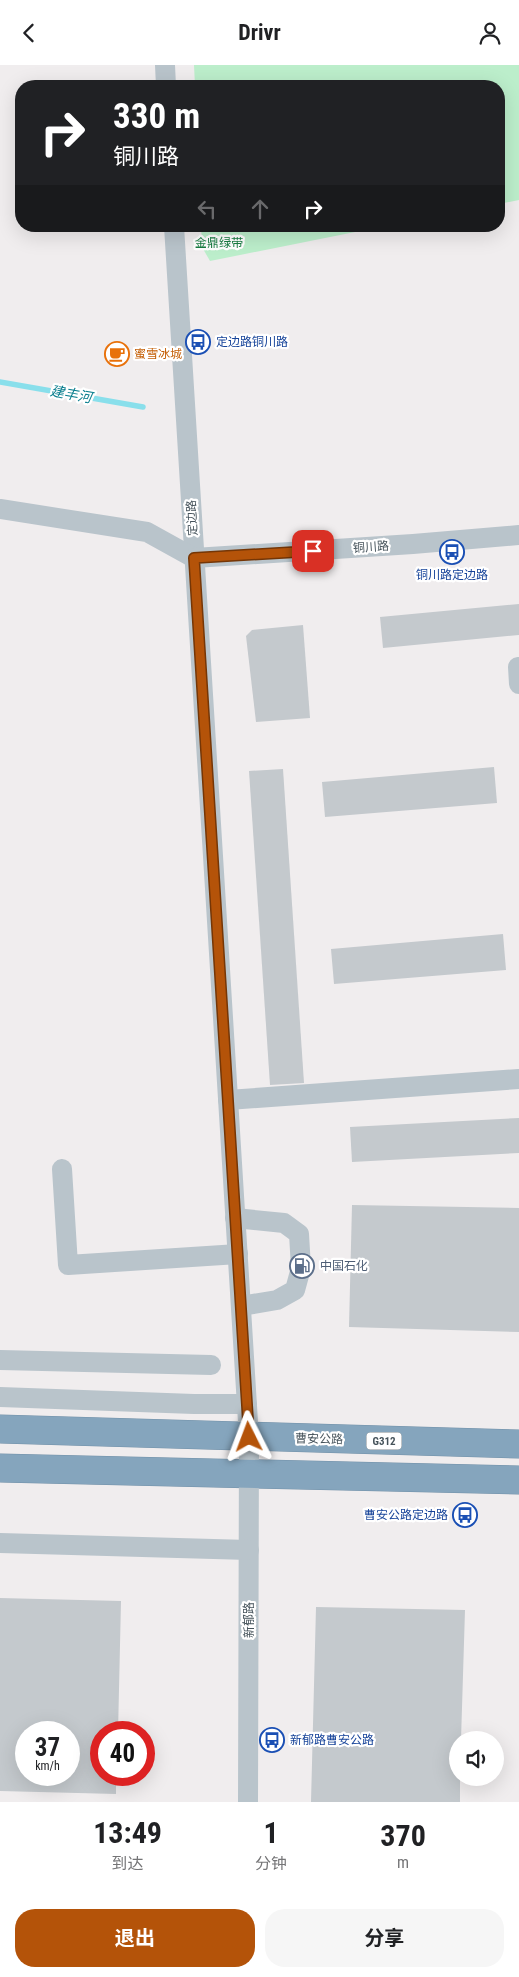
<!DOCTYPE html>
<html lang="zh">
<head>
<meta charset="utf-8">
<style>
  :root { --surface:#fff; --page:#f6f6f6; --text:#202124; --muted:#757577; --accent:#b45309 }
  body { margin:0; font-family:"Roboto Condensed","Noto Sans SC",sans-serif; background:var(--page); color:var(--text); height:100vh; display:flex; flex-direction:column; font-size:19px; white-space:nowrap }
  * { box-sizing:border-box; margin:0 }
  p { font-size:16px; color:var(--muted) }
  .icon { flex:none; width:28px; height:28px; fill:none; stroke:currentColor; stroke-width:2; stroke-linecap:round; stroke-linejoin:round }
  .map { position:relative; height:1737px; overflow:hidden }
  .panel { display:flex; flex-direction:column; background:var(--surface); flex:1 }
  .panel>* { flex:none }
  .top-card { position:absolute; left:15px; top:15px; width:490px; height:152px; border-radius:20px; box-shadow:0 5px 20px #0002; background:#202124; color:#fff; overflow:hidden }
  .buttons { position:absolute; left:449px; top:1666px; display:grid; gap:10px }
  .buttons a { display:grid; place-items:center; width:55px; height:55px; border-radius:50%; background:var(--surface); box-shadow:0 5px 20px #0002; font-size:25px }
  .speed { position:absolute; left:15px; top:1656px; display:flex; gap:10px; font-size:25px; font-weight:700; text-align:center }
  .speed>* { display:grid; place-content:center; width:65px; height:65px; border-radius:50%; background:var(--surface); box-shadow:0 5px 20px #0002; line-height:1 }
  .speed small { font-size:12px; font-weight:400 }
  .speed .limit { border:8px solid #d22; background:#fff; color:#111 }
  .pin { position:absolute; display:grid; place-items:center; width:42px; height:42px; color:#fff; margin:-21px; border-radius:10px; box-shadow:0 2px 8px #0006 }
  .me { position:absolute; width:55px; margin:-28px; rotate:357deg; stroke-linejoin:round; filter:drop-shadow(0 0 4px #0008) }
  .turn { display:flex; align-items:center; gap:18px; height:105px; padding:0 15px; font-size:22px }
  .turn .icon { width:65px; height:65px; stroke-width:2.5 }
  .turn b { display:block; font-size:35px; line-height:42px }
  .lanes { display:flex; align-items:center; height:48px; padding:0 15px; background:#0003; justify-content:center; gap:25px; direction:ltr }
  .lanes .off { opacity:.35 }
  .eta { display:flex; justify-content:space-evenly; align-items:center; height:85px; text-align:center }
  .eta b { font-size:30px; font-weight:700; line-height:35px }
  .primary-button { display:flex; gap:10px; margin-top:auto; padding:10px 15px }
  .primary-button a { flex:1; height:58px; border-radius:20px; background:var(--accent); color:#fff; font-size:20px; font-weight:700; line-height:58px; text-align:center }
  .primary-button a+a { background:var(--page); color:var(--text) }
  header { display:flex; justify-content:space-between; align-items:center; height:65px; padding:0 15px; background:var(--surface); font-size:22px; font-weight:700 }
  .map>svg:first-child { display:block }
</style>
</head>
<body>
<header><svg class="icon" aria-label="back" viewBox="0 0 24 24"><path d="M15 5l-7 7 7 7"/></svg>Drivr<svg class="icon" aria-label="person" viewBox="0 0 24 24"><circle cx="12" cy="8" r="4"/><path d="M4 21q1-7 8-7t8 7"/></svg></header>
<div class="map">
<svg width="519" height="1737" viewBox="0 0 519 1737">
  <rect width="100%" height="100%" fill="#f0edee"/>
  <!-- green -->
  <g fill="#bceecb">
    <path d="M194,0H519V135L499,139V21H195Z"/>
    <path d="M201,161H385L210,196L202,182Z"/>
  </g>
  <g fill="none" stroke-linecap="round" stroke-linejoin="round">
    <!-- stream -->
    <path stroke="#89dfeb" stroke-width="5.5" d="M0,317L143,342"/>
  </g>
  <!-- building -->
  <g fill="#c4c9cd" fill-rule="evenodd">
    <path d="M519,539V570L383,583L380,552Z"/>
    <path d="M303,560L310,653L256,657L246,571L252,565Z"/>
    <path d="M494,702L497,738L325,752L322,717Z"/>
    <path d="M283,704L304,1018L270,1020L249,706Z"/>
    <path d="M503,869L506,905L334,919L331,884Z"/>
    <path d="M519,1053V1088L352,1097L350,1062Z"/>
    <path d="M352,1140L519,1143V1267L349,1262Z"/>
    <path d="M0,1533L121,1536L118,1668H101V1710H116V1729L0,1726ZM26,1668H69V1710H26Z"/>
    <path d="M316,1542L465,1545L461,1675H458V1712H460V1737H311Z"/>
  </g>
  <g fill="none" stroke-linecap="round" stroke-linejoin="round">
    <defs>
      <g id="highway">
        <path d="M0,1364L519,1379"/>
        <path d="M0,1403L519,1415"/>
      </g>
    </defs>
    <!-- highway casing -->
    <use href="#highway" stroke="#7190a8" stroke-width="29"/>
    <!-- minor -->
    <g stroke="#b9c4cb" stroke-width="20">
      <path d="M165,0L166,21"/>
      <path d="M174,161L249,1373L248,1737"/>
      <path d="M0,444L147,467L194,493"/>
      <path d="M194,493L413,479L519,470"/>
      <path d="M518,602L519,619"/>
      <path d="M228,1035L519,1014"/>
      <path d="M62,1104L68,1200L238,1189"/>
      <path d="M235,1153L284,1158L299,1169L301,1203L295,1225L277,1235L241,1241"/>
      <path d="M0,1295L211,1300"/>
      <path d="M0,1332L194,1339H247"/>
      <path d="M0,1478L249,1485"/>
    </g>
    <!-- highway -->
    <use href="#highway" stroke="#85a5bd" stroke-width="28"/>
  </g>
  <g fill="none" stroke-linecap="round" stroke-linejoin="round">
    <defs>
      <path id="route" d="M249,1372L194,493L313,486"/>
    </defs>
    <!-- route casing -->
    <use href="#route" stroke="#753606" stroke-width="12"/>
    <!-- route -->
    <use href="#route" stroke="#b45309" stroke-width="9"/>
  </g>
  <!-- icons -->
  <defs>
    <symbol id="bus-ring" viewBox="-11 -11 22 22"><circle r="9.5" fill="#fff" stroke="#1a4fb4" stroke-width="1.5"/><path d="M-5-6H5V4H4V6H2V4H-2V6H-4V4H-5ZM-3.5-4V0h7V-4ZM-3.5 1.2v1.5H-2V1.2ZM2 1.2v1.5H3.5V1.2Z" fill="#1a4fb4"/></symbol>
    <symbol id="cafe-ring" viewBox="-11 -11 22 22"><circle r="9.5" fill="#fff" stroke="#e8710a" stroke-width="1.5"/><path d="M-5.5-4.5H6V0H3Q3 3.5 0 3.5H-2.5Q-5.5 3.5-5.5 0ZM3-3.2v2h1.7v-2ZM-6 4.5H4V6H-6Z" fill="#e8710a"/></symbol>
    <symbol id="fuel-ring" viewBox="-11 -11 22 22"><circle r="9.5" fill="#fff" stroke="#5c6f8a" stroke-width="1.5"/><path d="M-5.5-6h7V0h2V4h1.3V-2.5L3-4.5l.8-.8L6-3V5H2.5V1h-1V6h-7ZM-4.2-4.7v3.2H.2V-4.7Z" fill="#5c6f8a"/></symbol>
  </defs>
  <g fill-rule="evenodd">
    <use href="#bus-ring" x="184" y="263" width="28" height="28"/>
    <use href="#cafe-ring" x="103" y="275" width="28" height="28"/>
    <use href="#bus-ring" x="438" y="473" width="28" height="28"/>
    <use href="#fuel-ring" x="288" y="1187" width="28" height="28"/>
    <use href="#bus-ring" x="451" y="1436" width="28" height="28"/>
    <use href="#bus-ring" x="258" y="1661" width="28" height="28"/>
  </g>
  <g text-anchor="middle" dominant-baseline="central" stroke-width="4.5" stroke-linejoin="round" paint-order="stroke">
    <!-- shield labels -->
    <rect fill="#fff" stroke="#7e878c" stroke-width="1" x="366.5" y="1367.5" width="35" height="17" rx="4"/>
    <g font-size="11" font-weight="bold" fill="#46535b">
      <text x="384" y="1376">G312</text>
    </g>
    <!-- park labels -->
    <g font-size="12" fill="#177c41" stroke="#fff">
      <text x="219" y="178">金鼎绿带</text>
    </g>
    <!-- transit labels -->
    <g font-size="12" fill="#164399" stroke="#fff" text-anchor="start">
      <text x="216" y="277">定边路铜川路</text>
      <text x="452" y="510" text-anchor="middle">铜川路定边路</text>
      <text x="448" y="1450" text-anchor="end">曹安公路定边路</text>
      <text x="290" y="1675">新郁路曹安公路</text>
    </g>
    <!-- food labels -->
    <g font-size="12" fill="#c56008" stroke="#fff" text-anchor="start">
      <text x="134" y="289">蜜雪冰城</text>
    </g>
    <!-- street labels -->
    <g font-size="12" fill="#46535b" stroke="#fff">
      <text transform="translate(192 453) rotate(-93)">定边路</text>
      <text transform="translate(371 482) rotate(-4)">铜川路</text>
      <text transform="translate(319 1374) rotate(1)">曹安公路</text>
      <text transform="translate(249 1555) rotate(-90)">新郁路</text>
    </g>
    <!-- service labels -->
    <g font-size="12" fill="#4e5e75" stroke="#fff" text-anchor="start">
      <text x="320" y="1201">中国石化</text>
    </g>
    <!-- water labels -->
    <g font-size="14" font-style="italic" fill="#0e8090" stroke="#fff">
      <text transform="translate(71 329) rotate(10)">建丰河</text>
    </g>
  </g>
</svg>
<div class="buttons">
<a><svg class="icon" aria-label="sound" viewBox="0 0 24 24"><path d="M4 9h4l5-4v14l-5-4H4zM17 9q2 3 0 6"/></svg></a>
</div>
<div class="speed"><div>37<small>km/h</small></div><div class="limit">40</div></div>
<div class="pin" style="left:313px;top:486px;background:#d93025"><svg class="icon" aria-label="arrive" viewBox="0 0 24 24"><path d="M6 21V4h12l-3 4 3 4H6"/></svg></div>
<svg class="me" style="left:249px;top:1372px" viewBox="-20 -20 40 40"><path d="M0-17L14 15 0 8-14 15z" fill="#b45309" stroke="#fff" stroke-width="4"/></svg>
<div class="top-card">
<div class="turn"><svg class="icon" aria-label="right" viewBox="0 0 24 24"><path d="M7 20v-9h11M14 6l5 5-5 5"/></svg><div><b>330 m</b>铜川路</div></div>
<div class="lanes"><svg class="icon off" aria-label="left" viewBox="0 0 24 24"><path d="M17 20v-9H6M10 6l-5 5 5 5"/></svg><svg class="icon off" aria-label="ahead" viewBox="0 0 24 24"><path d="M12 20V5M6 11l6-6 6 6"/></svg><svg class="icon" aria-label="right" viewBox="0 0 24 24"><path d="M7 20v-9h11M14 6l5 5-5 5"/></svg></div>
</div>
</div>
<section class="panel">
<div class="eta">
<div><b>13:49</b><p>到达</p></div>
<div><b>1</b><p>分钟</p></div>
<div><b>370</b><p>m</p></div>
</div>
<div class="primary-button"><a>退出</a><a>分享</a></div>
</section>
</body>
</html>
